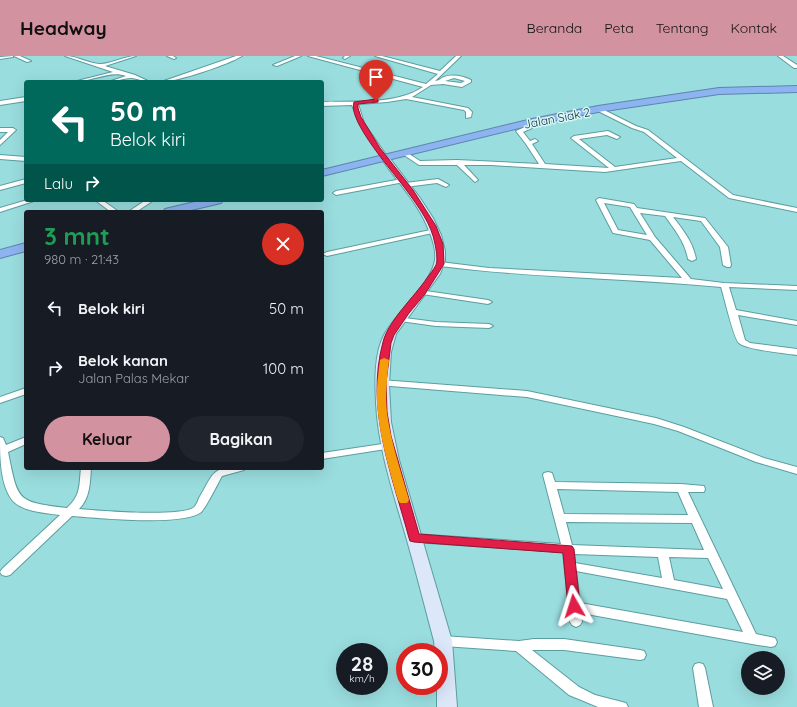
<!DOCTYPE html>
<html lang="id">
<head>
<meta charset="utf-8">
<style>
  :root { --surface:#171b24; --page:#20242c; --text:#f1f3f6; --muted:#9ea1a6; --accent:#d392a0 }
  body { margin:0; font-family:Quicksand,sans-serif; background:var(--page); color:var(--text); height:100vh; display:flex; flex-direction:column; font-size:15px; white-space:nowrap }
  * { box-sizing:border-box; margin:0 }
  p { font-size:13px; color:var(--muted) }
  .icon { flex:none; width:22px; height:22px; fill:none; stroke:currentColor; stroke-width:2; stroke-linecap:round; stroke-linejoin:round }
  .map { position:relative; flex:1; overflow:hidden }
  .drawer { position:absolute; left:24px; top:154px; width:300px; height:260px; display:flex; flex-direction:column; background:var(--surface); border-radius:4px; box-shadow:0 4px 16px #0002 }
  .drawer>* { flex:none }
  .banner { position:absolute; left:24px; top:24px; width:300px; height:122px; border-radius:4px; box-shadow:0 4px 16px #0002; background:#00695c; color:#fff; overflow:hidden }
  .fabs { position:absolute; left:741px; top:595px; display:grid; gap:8px }
  .fabs a { display:grid; place-items:center; width:44px; height:44px; border-radius:50%; background:var(--surface); box-shadow:0 4px 16px #0002; font-size:20px }
  .speed { position:absolute; left:336px; top:587px; display:flex; gap:8px; font-size:20px; font-weight:700; text-align:center }
  .speed>* { display:grid; place-content:center; width:52px; height:52px; border-radius:50%; background:var(--surface); box-shadow:0 4px 16px #0002; line-height:1 }
  .speed small { font-size:10px; font-weight:400 }
  .speed .limit { border:6px solid #d22; background:#fff; color:#111 }
  .pin { position:absolute; display:grid; place-items:center; width:34px; height:34px; color:#fff; margin:-41px -17px; border-radius:50% 50% 50% 0; rotate:-45deg; box-shadow:0 0 4px #0007 }
  .pin .icon { rotate:45deg }
  .me { position:absolute; width:44px; margin:-22px; rotate:354deg; stroke-linejoin:round; filter:drop-shadow(0 0 3px #0008) }
  .turn { display:flex; align-items:center; gap:14px; height:84px; padding:0 20px; font-size:18px }
  .turn .icon { width:52px; height:52px; stroke-width:2.5 }
  .turn b { display:block; font-size:28px; line-height:34px }
  .then { display:flex; align-items:center; height:38px; padding:0 20px; background:#0003; gap:8px; font-size:15px }
  .round { display:grid; place-items:center; flex:none; width:42px; height:42px; border-radius:21px; background:var(--page) }
  .head { display:flex; align-items:center; justify-content:space-between; height:68px; padding:0 20px }
  h1 { font-size:24px; font-weight:700; line-height:30px; color:#1e9e55 }
  .cta { display:flex; gap:8px; margin-top:auto; padding:8px 20px }
  .cta a { flex:1; height:46px; border-radius:24px; background:var(--accent); color:#111; font-size:16px; font-weight:700; line-height:46px; text-align:center }
  .cta a+a { background:var(--page); color:var(--text) }
  ul { padding:0; list-style:none }
  li { display:flex; align-items:center; gap:12px; height:60px; padding:0 20px }
  li div { flex:1 }
  li b { display:block; font-size:15px }
  li em { font-style:normal }
  header { display:flex; align-items:center; gap:24px; box-sizing:border-box; height:56px; padding:0 20px; background:var(--accent); color:#111 }
  header strong { font-size:19px }
  nav { display:flex; gap:22px; margin-inline-start:auto; font-size:14px }
  .map>svg:first-child { display:block }
</style>
</head>
<body>
<header>
<strong>Headway</strong>
<nav><a>Beranda</a><a>Peta</a><a>Tentang</a><a>Kontak</a></nav>
</header>
<div class="map">
<svg width="797" height="651" viewBox="0 0 797 651">
  <rect width="100%" height="100%" fill="#9adddf"/>
  <g fill="none" stroke-linecap="round" stroke-linejoin="round">
    <defs>
      <g id="street">
        <path d="M13,0V1L0,3V1Z"/>
        <path d="M14,0H20L31,5L27,6Z"/>
        <path d="M65,0C77,0 87,7 99,8C108,9 125,0 136,0L105,10L135,19L150,26C143,26 137,22 131,22C123,22 116,26 108,26L126,20C110,14 91,26 73,26L113,16Z"/>
        <path d="M167,0H173L176,2L174,3Z"/>
        <path d="M236,0H242C230,8 176,26 161,26Z"/>
        <path d="M295,0H301L277,10L273,9Z"/>
        <path d="M308,0H316L426,28L438,18L375,0H382L440,15L456,0H461L435,25C439,25 441,22 444,21C453,18 463,20 471,24V26L462,31L443,28L431,29L412,41L468,52L472,56L471,61L466,62V56L464,54L406,43L387,46L358,48L364,67L388,102L383,103L359,67L352,49L322,50V46C352,45 397,49 423,31ZM454,22L465,25L461,27L445,25Z"/>
        <path d="M345,0H350L345,3L343,2Z"/>
        <path d="M778,0H783L797,9V12H794Z"/>
        <path d="M26,41V45L0,49V45Z"/>
        <path d="M596,52H600L636,70L648,74L733,139L797,152V156L729,142L681,105L605,116L491,109H464L478,124L475,126L457,109H419L401,97L406,96L420,105L457,104L539,108L526,88L516,75L525,71L522,68L525,66L532,72L523,76L530,85L535,83L538,85L532,88L545,108L609,112L571,82L574,80L608,75L620,81L617,83L607,79L579,83L615,111L677,102L644,76L632,72L596,54Z"/>
        <path d="M0,72H13L16,74L0,89V84L8,76H0Z"/>
        <path d="M0,99L26,101V105L0,103Z"/>
        <path d="M26,123V127L0,134V130Z"/>
        <path d="M402,123L404,124V126L336,139L333,137L336,135Z"/>
        <path d="M438,123L449,129L446,131L437,127L405,131L402,129L405,127Z"/>
        <path d="M599,142L634,148L637,152L705,162L728,191L731,209L730,211H727L723,209L720,191L701,165L673,161C683,174 693,186 696,203L692,205L688,203C685,186 675,174 665,160L640,157L655,181L691,223L724,227L797,230V234L729,231L736,254L797,265V269L738,259L745,284L750,287L797,293V299C785,297 746,294 739,287C734,284 724,240 721,231C627,222 533,222 440,210L436,208L440,206L489,212L682,222L650,184L613,177L596,144ZM604,147L630,151L647,179L618,174Z"/>
        <path d="M27,144H37L0,156V152Z"/>
        <path d="M95,144H102L119,156H111Z"/>
        <path d="M146,144H154L136,156H128Z"/>
        <path d="M435,173L439,175L437,176L327,200L323,198L327,196Z"/>
        <path d="M419,234L488,244L492,246L488,248L422,238L418,236Z"/>
        <path d="M397,261L436,266L489,268L493,270L489,272L436,270L400,265L396,263Z"/>
        <path d="M381,324L527,335L656,362L684,371L764,402L797,411V418L756,406L678,375L654,368L527,341L378,329L376,327Z"/>
        <path d="M26,332V338L0,347V341Z"/>
        <path d="M0,381L3,382L6,389L26,381V388L8,396C18,445 16,446 67,452C81,439 79,430 81,412H91C90,427 90,442 79,453C100,455 178,461 193,452C196,450 198,445 199,442C216,413 211,412 245,412L244,414L222,420C218,427 205,454 200,457C179,470 99,462 72,460L10,519L6,520L2,519L0,516L2,513L60,459C46,457 26,456 15,447C0,433 0,400 0,381Z"/>
        <path d="M389,387L392,388L394,390L392,392L322,403V397Z"/>
        <path d="M548,416L552,417L555,426L681,428L704,430L705,433L704,436H688L756,578L775,582L777,586L775,590L771,591L752,588L581,557L582,566L580,569L576,571L572,569L570,566L563,496L414,486L410,485L408,482L410,479L414,478L561,488L543,419L544,417ZM557,433L678,436L688,459L564,458ZM566,466L692,467L704,494L572,489ZM574,498L658,501L662,522L575,507ZM669,501L708,502L723,533L674,524ZM576,515L727,543L743,576L580,547Z"/>
        <path d="M443,580L519,585L534,583H564L640,594L644,595L646,599L644,603L640,604L564,594H532L579,631L595,639L626,647L628,651H598L569,639L516,595L443,590L439,589L437,585L439,581Z"/>
        <path d="M699,607L703,608L705,612L713,651H699L693,612L695,608Z"/>
      </g>
      <path id="secondary" d="M385,99L388,100L420,142L433,162L441,179L445,195V205L440,218L396,278L391,296L389,329L391,366L399,404L452,585L457,651H437V630H439V596H435L434,585C424,548 415,511 404,474C392,433 378,390 376,347C375,326 374,298 384,279C396,256 431,229 435,204C436,195 433,184 429,175C419,147 397,126 381,102Z"/>
      <g id="highway">
        <path d="M797,30V36L719,38L598,56L532,69L322,120V114L532,63L598,50L719,32Z"/>
        <path d="M203,144H223L221,147L183,156H163L165,153Z"/>
        <path d="M26,187V195L0,202V194Z"/>
      </g>
    </defs>
    <!-- street casing -->
    <use href="#street" stroke="#5b9ea0" stroke-width="2"/>
    <!-- secondary casing -->
    <use href="#secondary" stroke="#5b9ea0" stroke-width="2"/>
    <!-- highway casing -->
    <use href="#highway" stroke="#6084ac" stroke-width="2"/>
    <!-- street -->
    <use href="#street" fill="#fff" fill-rule="evenodd"/>
    <!-- secondary -->
    <use href="#secondary" fill="#dce8fa" fill-rule="evenodd"/>
    <!-- highway -->
    <use href="#highway" fill="#8bb4f0" fill-rule="evenodd"/>
  </g>
  <!-- route -->
  <path fill="#e11d48" stroke="#92132f" d="M376,43L378,44V46L358,48V52L361,61L380,92L413,134L436,170L443,188L444,208L425,238L409,257L394,279L391,287L386,327L387,356L391,380L419,478L572,490L574,493L580,550L578,554L574,555L570,554L568,550L563,497L414,486L410,485L409,482C392,419 365,352 383,286C388,265 415,240 427,222C430,218 434,213 436,209C438,204 436,193 435,188C432,169 418,150 407,135C395,118 347,65 354,46Z"/>
  <!-- slow -->
  <path fill="#f59e0b" d="M384,302L389,304C387,322 385,340 387,357C391,387 401,416 409,444L407,447H400L398,444C390,416 381,387 378,357C375,339 378,322 380,304Z"/>
  <g text-anchor="middle" dominant-baseline="central" stroke-width="3" stroke-linejoin="round" paint-order="stroke">
    <!-- far-street labels -->
    <g font-size="12" fill="#102c2d" stroke="#d7f7f8">
      <text transform="translate(557 62) rotate(-11)">Jalan Siak 2</text>
    </g>
  </g>
</svg>
<div class="fabs">
<a><svg class="icon" aria-label="layers" viewBox="0 0 24 24"><path d="M12 4l9 5-9 5-9-5zM3 14l9 5 9-5"/></svg></a>
</div>
<div class="speed"><div>28<small>km/h</small></div><div class="limit">30</div></div>
<div class="pin" style="left:376px;top:45px;background:#d93025"><svg class="icon" aria-label="arrive" viewBox="0 0 24 24"><path d="M6 21V4h12l-3 4 3 4H6"/></svg></div>
<svg class="me" style="left:574px;top:550px" viewBox="-20 -20 40 40"><path d="M0-17L14 15 0 8-14 15z" fill="#e11d48" stroke="#fff" stroke-width="4"/></svg>
<div class="banner">
<div class="turn"><svg class="icon" aria-label="left" viewBox="0 0 24 24"><path d="M17 20v-9H6M10 6l-5 5 5 5"/></svg><div><b>50 m</b>Belok kiri</div></div>
<div class="then">Lalu<svg class="icon" aria-label="right" viewBox="0 0 24 24"><path d="M7 20v-9h11M14 6l5 5-5 5"/></svg></div>
</div>
<section class="drawer">
<div class="head"><div><h1>3 mnt</h1><p>980 m · 21:43</p></div><a class="round" style="background:#d93025;color:#fff"><svg class="icon" aria-label="close" viewBox="0 0 24 24"><path d="M6 6l12 12M18 6L6 18"/></svg></a></div>
<ul>
<li><svg class="icon" aria-label="left" viewBox="0 0 24 24"><path d="M17 20v-9H6M10 6l-5 5 5 5"/></svg><div><b>Belok kiri</b></div><em>50 m</em></li>
<li><svg class="icon" aria-label="right" viewBox="0 0 24 24"><path d="M7 20v-9h11M14 6l5 5-5 5"/></svg><div><b>Belok kanan</b><p>Jalan Palas Mekar</p></div><em>100 m</em></li>
</ul>
<div class="cta"><a>Keluar</a><a>Bagikan</a></div>
</section>
</div>
</body>
</html>
